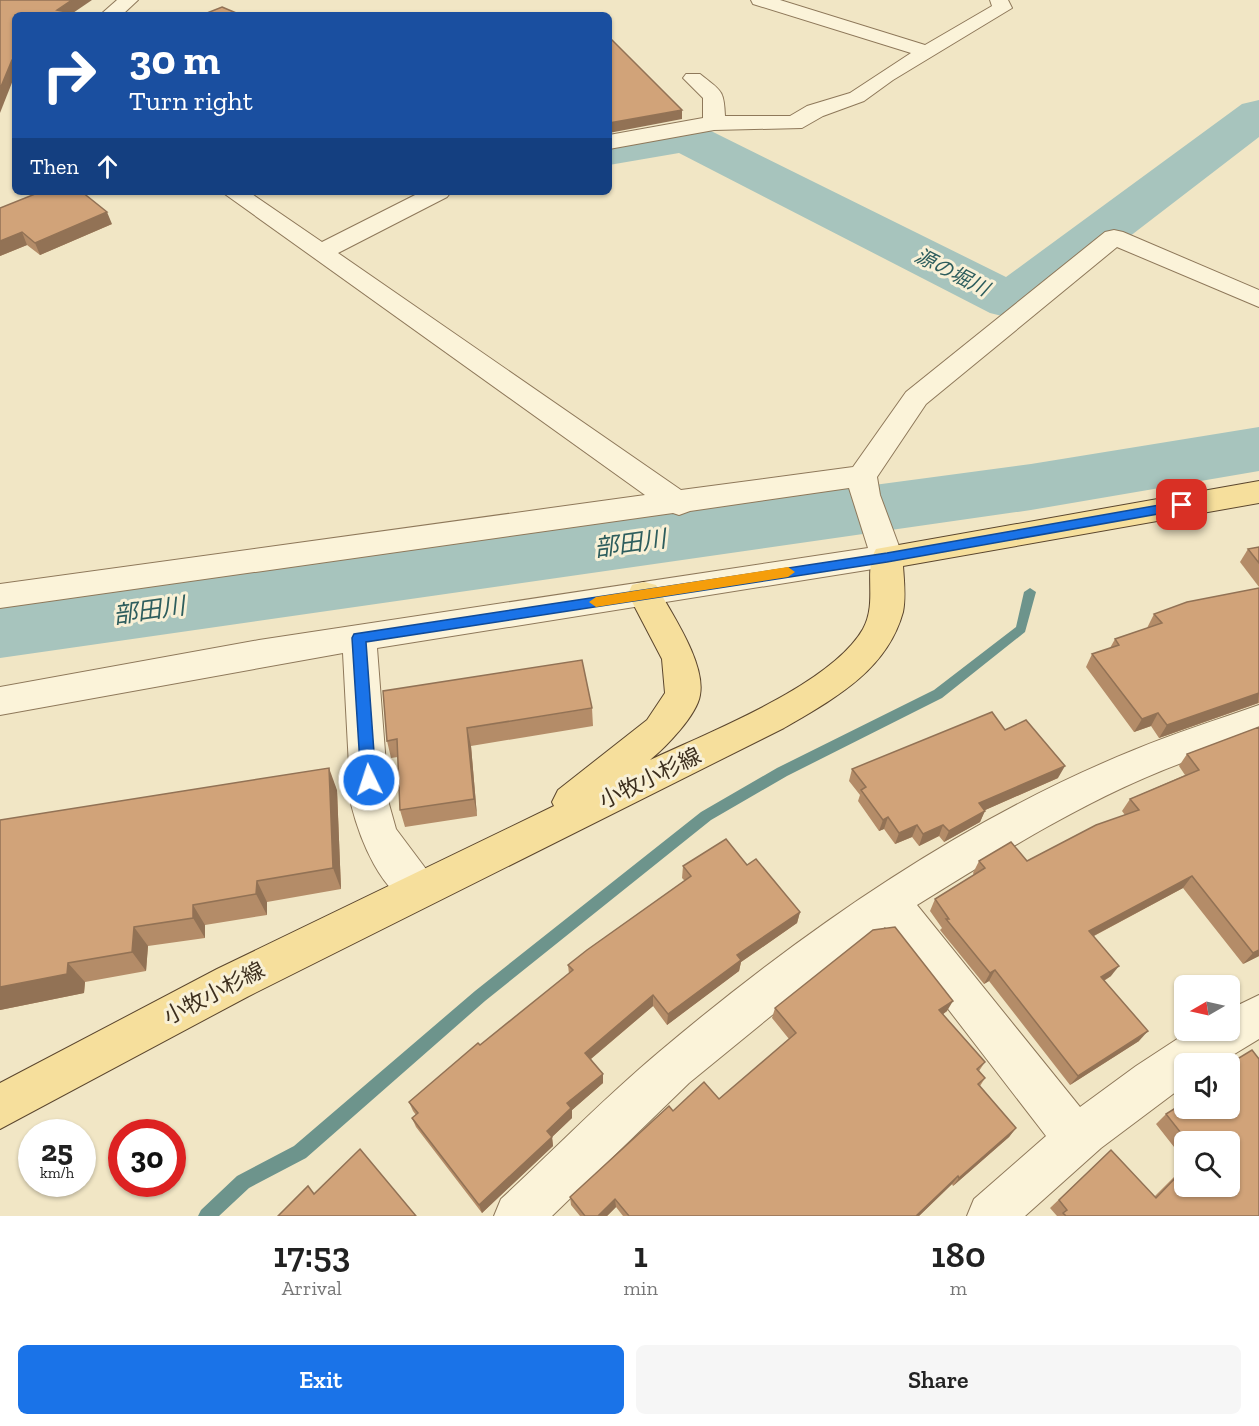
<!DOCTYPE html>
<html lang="en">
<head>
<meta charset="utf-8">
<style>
  :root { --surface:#fff; --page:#f6f6f6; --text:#222; --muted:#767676; --accent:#1a73e8 }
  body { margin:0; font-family:"Zilla Slab","Noto Sans JP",serif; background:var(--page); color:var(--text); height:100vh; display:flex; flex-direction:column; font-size:22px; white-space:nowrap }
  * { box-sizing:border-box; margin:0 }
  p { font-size:20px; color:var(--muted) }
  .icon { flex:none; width:33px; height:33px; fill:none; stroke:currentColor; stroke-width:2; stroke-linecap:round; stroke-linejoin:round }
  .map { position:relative; height:1216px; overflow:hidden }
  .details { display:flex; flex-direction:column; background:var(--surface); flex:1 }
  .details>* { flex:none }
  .hud { position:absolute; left:12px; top:12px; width:600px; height:183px; border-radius:9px; box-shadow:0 2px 4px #0004; background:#1a4fa0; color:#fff; overflow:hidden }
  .needle { width:39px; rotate:261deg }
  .fabs { position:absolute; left:1174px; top:975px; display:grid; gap:12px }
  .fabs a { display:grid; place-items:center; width:66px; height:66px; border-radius:9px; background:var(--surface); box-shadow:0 2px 4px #0004; font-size:30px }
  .speed { position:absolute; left:18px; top:1119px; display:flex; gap:12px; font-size:30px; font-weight:700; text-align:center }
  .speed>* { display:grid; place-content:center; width:78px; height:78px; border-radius:50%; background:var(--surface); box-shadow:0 2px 4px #0004; line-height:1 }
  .speed small { font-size:15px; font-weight:400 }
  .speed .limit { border:9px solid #d22; background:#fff; color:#111 }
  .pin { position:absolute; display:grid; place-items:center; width:51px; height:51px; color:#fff; margin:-26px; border-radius:12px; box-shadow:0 3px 9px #0006 }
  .me { position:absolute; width:66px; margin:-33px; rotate:356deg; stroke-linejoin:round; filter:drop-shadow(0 0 4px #0008) }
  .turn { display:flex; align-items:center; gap:21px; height:126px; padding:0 18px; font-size:27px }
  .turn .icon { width:78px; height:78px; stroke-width:2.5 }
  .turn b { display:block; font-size:42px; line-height:51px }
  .then { display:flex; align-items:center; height:57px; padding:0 18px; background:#0003; gap:12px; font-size:22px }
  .eta { display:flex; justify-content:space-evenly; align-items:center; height:102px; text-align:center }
  .eta b { font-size:36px; font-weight:600; line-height:42px }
  .button { display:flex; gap:12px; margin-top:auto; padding:12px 18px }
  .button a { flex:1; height:69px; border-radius:9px; background:var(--accent); color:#fff; font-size:24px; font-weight:600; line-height:69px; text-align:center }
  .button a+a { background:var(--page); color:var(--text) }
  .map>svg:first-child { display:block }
</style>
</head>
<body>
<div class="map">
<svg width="1259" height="1216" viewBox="0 0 1259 1216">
  <rect width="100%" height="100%" fill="#f1e6c5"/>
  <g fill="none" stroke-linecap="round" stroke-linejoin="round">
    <!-- stream -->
    <path fill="#6d948c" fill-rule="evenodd" d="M1030,588L1036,592L1025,632L942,698L787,776L711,820L485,1001L306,1158L249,1188L219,1216H198L201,1210L237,1176L294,1146L475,991L701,812L777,768L934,690L1016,627L1024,592Z"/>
    <!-- river -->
    <g fill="#a7c4bd" fill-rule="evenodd">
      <path d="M1259,100V137L1030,313L1010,318L990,313L679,153L609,165V135L686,123L703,127L1006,277L1242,104Z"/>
      <path d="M1259,427V471L1031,510L0,658V602L1031,464Z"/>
    </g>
    <defs>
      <g id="minor">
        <path d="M117,0H138L122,15H100Z"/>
        <path d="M751,0H780L925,45L992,6L990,0H1008L1012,8L893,80L864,101L823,116L802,128L714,130L609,149V135L703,118V98L683,78L686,74H700C721,91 724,89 725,116H790L807,106L850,93L911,53L753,4Z"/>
        <path d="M222,192H249L322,242L421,192H451L447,197L338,253L681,490L853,467L906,392L1105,232L1114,230L1123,232L1259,290V307L1117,247L926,404L877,477L880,495L903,557L898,565L377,648L389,804L396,829L432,877L438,890L432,903L418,908C381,894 360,840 351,804L343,653L0,715V687L259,640L868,548L849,488L690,511L679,515L673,513L0,608V584L645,495Z"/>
        <path d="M1259,705V735C1226,747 1193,758 1161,771C1075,806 995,857 917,905L1080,1107L1136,1066L1191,1030H1230V1009L1259,995V1039L1218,1064H1185V1085L1101,1148L1025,1216H967L974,1199L1046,1136L885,927L837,962L689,1083L552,1216H494L501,1199C554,1150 604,1098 659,1052C801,932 961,820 1134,750C1174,733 1217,720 1259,705Z"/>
      </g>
      <path id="major" d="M1259,481V503L903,566C904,581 906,597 903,612C887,671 832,700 784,728L247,997L0,1129V1083L217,969L554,806L552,802L558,790L647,720L665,693L662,659L628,594L632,585L644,582L656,585C671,613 706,663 700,695C697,715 666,747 650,760C709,732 831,685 863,629C878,602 863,571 876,549Z"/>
    </defs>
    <!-- minor casing -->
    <use href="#minor" stroke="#8e785a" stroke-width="2"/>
    <!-- major casing -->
    <use href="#major" stroke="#5b462e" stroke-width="2"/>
    <!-- minor -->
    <use href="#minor" fill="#fbf3d9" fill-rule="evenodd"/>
    <!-- major -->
    <use href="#major" fill="#f6df9c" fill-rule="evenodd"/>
  </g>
  <!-- wall -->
  <g fill="#b48c68">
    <path d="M0,208L112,224L40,255L27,245L0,256Z"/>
    <path d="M1259,547V587L1240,562L1248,549Z"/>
    <path d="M1259,588V703L1159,738L1151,726L1134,732L1086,667L1092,654L1110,648L1115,639L1147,628L1154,614Z"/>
    <path d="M592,708L593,726L471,746L477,816L405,827L400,810L398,757L391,758L387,741Z"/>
    <path d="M1259,727V956L1243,964L1183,888L1094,936L1111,976L1104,981L1139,1041L1070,1085L989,981L984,984L940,930L942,928L930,911L935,899L974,875L973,873L979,861H1027L1125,815L1122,811L1130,799L1185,775L1179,766L1187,754Z"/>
    <path d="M1005,730L1058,778L985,810L980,822L944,842L939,836L919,846L912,837L895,844L884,829L879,831L858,801L860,795L849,781L852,769Z"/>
    <path d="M337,790L341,889L267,902V915L205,925V938L148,946L146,971L85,982L84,993L0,1010V820Z"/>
    <path d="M747,865L800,912L797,923L741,962L739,971L667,1025L653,1006L591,1059L603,1074V1083L572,1110V1118L552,1137L553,1146L482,1213L416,1127L412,1118L416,1115L413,1111L409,1102L569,974L568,965L685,881L682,878L683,866Z"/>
    <path d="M775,1008L947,1011L943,1014L985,1062L979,1071L985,1078L980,1086L1016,1128L1009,1137L953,1186L952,1184L919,1216H623L616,1207L607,1216H580L571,1205L570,1197L673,1111L719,1099L789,1039L772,1018Z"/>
    <path d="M1252,1050L1259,1059V1216H1057L1050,1208L1111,1150L1154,1197L1185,1166V1186H1230V1142H1185V1161L1156,1124L1166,1114L1185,1102V1108H1230V1064H1229Z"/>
  </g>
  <!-- shaded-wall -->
  <g fill="#927255">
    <path d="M72,0H92L70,15L57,10Z"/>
    <path d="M15,58V75L0,113V89L12,60Z"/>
    <path d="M682,110V119L609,133V123Z"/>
    <path d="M107,212L112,224L40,255L35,243Z"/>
    <path d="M22,232L27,245L0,256V241Z"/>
    <path d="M1259,693L1258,703L1159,738L1167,725Z"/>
    <path d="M1158,713L1151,726L1134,732L1142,719Z"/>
    <path d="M467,728L471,746L477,816L474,799Z"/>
    <path d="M1065,766L1058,778L974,815L979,803Z"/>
    <path d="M329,768L337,790L341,889L333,868Z"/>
    <path d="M985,811L980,822L944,842L949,831Z"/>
    <path d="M888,817L884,829L879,831L883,820Z"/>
    <path d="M917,825L912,837L895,844L899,833Z"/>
    <path d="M943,825L939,836L919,846L923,834Z"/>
    <path d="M1192,876L1183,888L1082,942L1089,931Z"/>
    <path d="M257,881L267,902V915L256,894Z"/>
    <path d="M193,905L205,925V938L193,918Z"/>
    <path d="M800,912L797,923L741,962L739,971L667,1025L668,1014L737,955Z"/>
    <path d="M134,927L148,946L146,971L132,952Z"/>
    <path d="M1259,950V956L1243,964L1253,953Z"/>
    <path d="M68,963L85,982L84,993L0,1010V987Z"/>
    <path d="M1119,966L1111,976L1093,987L1101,977Z"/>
    <path d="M995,970L989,981L984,984L990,973Z"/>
    <path d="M653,995V1006L586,1063L585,1053Z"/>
    <path d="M953,1001L947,1011L934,1021L939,1010Z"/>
    <path d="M1148,1031L1139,1041L1070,1085L1078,1076Z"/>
    <path d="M603,1074V1083L572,1110V1118L552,1137L553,1146L482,1213L479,1205L547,1131L567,1103Z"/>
    <path d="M1016,1128L1009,1137L953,1186L959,1178Z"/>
    <path d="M958,1176L952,1184L919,1216H916Z"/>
    <path d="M615,1199L616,1207L607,1216H598Z"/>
  </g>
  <!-- building -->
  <g fill="#d1a379" stroke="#927255" stroke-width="1.5">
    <path d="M0,0H72L57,10L82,15H15V58L12,60L0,89Z"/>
    <path d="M222,7L241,15H202Z"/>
    <path d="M609,37L682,110L609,123Z"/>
    <path d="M40,192H82L107,212L35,243L22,232L0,241V208Z"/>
    <path d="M1259,547V563L1248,549Z"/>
    <path d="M1259,588V693L1167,725L1158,713L1142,719L1092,654L1119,645L1115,639L1162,623L1154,614L1187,602Z"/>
    <path d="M582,660L592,708L467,728L474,799L400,810L397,739L387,741L383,691Z"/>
    <path d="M992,712L1005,730L1026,720L1065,766L979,803L985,811L949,831L943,825L923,834L917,825L899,833L888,817L883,820L861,790L866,787L852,769Z"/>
    <path d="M1259,727V950L1253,953L1192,876L1089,931L1119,966L1101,977L1148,1031L1078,1076L995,970L990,973L946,919H949L935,899L985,868L979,861L1011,842L1027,861L1096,825L1139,810L1130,799L1199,770L1187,754Z"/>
    <path d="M329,768L333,868L257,881L256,894L193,905V918L134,927L132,952L68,963L67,974L0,987V820Z"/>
    <path d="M726,839L747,865L756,859L800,912L737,955L741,960L668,1014L653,995L585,1053L603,1074L567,1103L571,1108L547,1131L552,1137L479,1205L412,1118L418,1113L409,1102L478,1043L480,1045L573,970L568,965L587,950L691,876L683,866Z"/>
    <path d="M895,927L953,1001L939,1010L985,1062L977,1069L985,1078L978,1084L1016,1128L959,1178L958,1176L916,1216H629L615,1199L598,1216H585L570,1197L669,1106L673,1111L704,1082L719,1099L796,1033L775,1008L873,930Z"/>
    <path d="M1252,1050L1259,1059V1216H1066L1063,1213L1067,1210L1059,1200L1111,1150L1156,1198L1185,1168V1186H1230V1142H1188L1166,1114L1185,1102V1108H1230V1064H1229Z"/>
    <path d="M360,1149L416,1216H278L308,1186L314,1194Z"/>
  </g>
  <!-- route -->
  <path fill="#1a73e8" stroke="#114b97" stroke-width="1.5" d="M1182,501L1188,505L1186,509L887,562L366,642L376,780L369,786L361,780L352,638L354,634L887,553Z"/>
  <!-- slow -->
  <path fill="#f59e0b" d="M788,567L795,572L788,577L596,607L589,602L596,597Z"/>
  <g text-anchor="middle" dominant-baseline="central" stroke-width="6" stroke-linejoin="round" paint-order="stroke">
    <!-- far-water labels -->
    <g font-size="20" font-style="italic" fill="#2d5d5d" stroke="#f8f0d6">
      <text transform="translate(952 272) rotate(27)">源の堀川</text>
    </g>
    <!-- street labels -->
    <g font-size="22" fill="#3d2f1e" stroke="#f8f0d6">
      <text transform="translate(650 778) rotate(-26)">小牧小杉線</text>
      <text transform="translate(214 993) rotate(-27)">小牧小杉線</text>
    </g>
    <!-- water labels -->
    <g font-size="24" font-style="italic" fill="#2d5d5d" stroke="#f8f0d6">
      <text transform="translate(630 543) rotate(-8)">部田川</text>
      <text transform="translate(149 610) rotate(-8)">部田川</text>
    </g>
  </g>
</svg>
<div class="fabs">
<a><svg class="needle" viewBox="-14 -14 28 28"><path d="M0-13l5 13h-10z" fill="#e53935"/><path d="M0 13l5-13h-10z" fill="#767676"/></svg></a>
<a><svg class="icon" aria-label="sound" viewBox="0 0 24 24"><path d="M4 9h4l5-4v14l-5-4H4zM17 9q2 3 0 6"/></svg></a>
<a><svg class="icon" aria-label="search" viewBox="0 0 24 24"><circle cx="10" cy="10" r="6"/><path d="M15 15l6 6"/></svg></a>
</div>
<div class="speed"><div>25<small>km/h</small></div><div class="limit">30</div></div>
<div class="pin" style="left:1182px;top:505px;background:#d93025"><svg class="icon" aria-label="arrive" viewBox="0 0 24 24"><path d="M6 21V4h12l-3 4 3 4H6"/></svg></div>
<svg class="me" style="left:369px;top:780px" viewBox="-20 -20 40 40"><circle r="17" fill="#1a73e8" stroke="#fff" stroke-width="3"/><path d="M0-11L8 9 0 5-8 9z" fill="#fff"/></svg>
<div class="hud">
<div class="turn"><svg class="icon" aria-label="right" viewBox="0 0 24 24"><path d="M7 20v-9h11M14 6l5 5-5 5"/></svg><div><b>30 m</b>Turn right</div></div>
<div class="then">Then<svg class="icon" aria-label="ahead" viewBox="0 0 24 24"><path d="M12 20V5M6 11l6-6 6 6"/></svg></div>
</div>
</div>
<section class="details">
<div class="eta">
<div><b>17:53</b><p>Arrival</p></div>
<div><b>1</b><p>min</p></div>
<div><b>180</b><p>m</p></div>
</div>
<div class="button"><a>Exit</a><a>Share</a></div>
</section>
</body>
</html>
